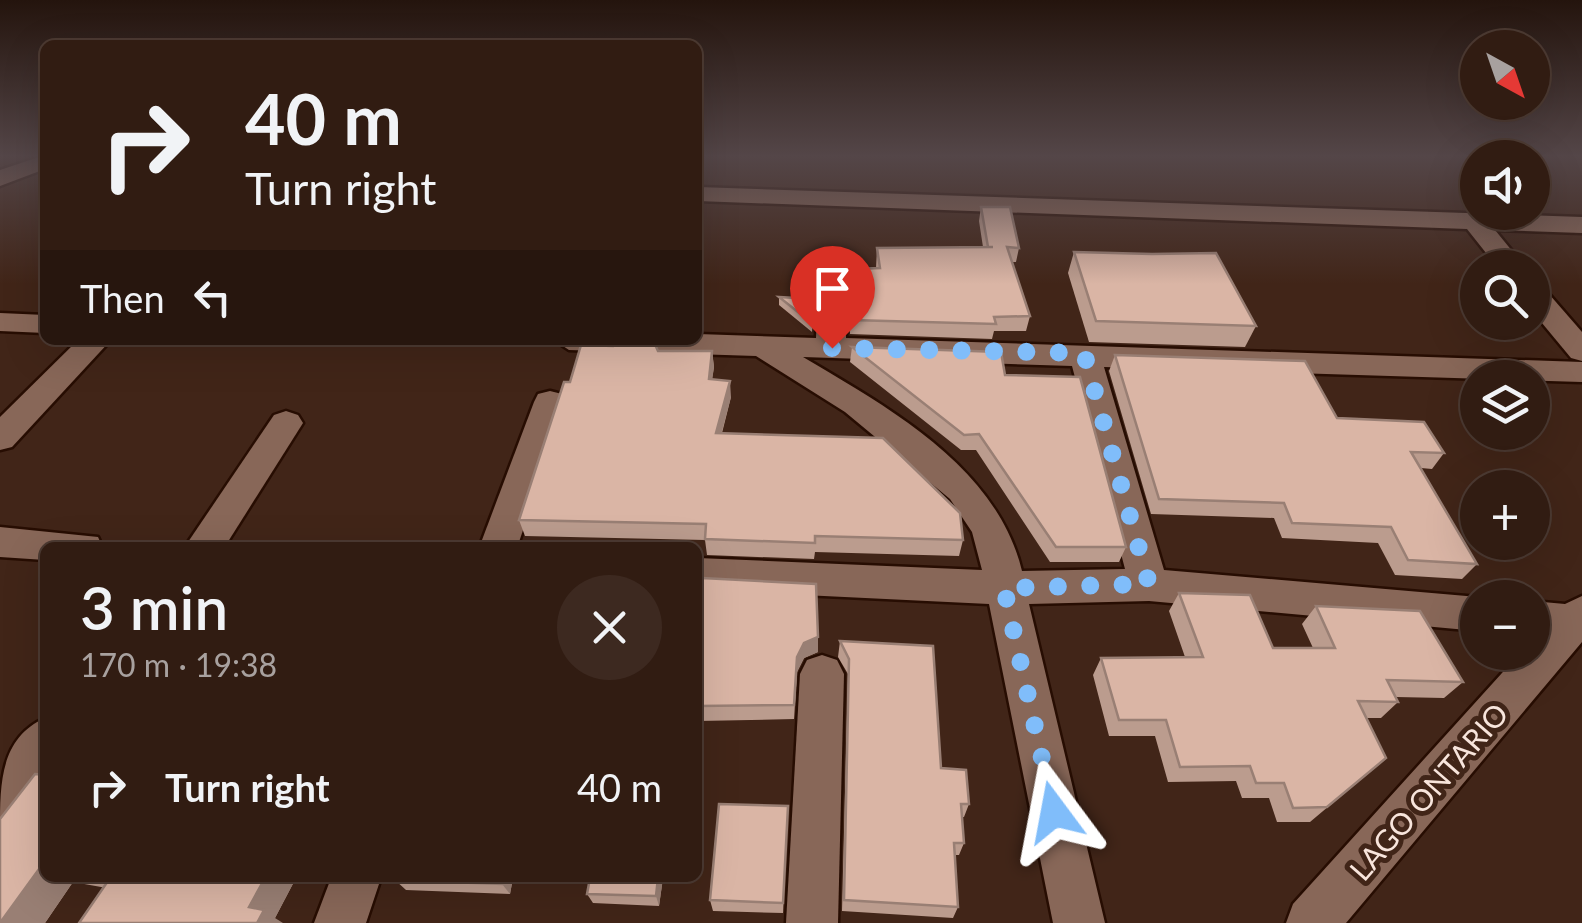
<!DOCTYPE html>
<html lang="en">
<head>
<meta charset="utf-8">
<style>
  :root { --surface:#311c12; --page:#3d2920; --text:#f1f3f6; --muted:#a8a19f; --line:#4c3a32 }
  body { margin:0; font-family:Lato,sans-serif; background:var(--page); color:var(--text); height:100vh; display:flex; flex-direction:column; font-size:38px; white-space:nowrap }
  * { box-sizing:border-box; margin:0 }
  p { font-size:32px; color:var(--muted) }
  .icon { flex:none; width:55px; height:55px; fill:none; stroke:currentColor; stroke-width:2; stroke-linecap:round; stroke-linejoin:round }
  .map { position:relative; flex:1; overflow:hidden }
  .drawer { position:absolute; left:40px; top:542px; width:662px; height:340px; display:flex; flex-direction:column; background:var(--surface); border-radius:15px; box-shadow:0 10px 40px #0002,0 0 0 2px var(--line) }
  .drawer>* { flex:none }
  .top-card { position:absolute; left:40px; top:40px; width:662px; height:305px; border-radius:15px; box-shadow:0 10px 40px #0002,0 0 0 2px var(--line); background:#311c12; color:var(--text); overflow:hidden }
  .needle { width:65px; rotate:140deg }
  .controls { position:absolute; left:1460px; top:30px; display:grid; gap:20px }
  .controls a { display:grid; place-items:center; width:90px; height:90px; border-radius:50%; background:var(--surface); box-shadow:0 10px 40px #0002,0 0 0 2px var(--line); font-size:50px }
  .pin { position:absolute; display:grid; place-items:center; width:85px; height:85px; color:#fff; margin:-102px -42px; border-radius:50% 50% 50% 0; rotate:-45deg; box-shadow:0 0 10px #0007 }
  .pin .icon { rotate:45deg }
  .me { position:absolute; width:110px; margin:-55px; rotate:347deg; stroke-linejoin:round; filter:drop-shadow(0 0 8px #0008) }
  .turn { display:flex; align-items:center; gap:35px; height:210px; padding:0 40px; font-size:45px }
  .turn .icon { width:130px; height:130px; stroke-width:2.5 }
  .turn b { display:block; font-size:70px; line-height:85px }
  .then { display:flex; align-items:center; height:95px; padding:0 40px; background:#0003; gap:20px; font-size:38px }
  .round { display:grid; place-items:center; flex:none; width:105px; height:105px; border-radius:52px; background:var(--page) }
  .overview { display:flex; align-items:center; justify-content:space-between; height:170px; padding:0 40px }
  h1 { font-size:60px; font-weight:600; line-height:75px }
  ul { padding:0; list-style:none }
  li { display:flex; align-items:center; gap:30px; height:150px; padding:0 40px }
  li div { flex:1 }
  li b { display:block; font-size:38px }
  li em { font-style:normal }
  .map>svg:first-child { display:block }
</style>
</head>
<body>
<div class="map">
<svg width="1582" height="923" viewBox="0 0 1582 923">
  <rect width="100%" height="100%" fill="#412518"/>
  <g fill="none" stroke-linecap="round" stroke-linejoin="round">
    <defs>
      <g id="minor">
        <path d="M45,155V169L0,186V170Z"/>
        <path d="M698,187L1582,217V233L1495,230L1526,268H1498L1467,229L698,201Z"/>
        <path d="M833,253L847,261L846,338L1582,362V382L1104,367L1164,570L1478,597V631L1149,601L1029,604L1105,923H1053L989,604L698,590V558L982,570L972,532L950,499L845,412L756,356L569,350L554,340H698V334L816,338L819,261ZM803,357L1072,366L1125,569L1022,571C997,467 889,408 803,357Z"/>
        <path d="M1532,284L1542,286L1582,332V361L1571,358L1532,311Z"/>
        <path d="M0,313L45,315V333L0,331Z"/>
        <path d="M78,340H111L12,447L0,450V417Z"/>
        <path d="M550,391L562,394L566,402L517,548H479L534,402L538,394Z"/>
        <path d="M286,411L298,415L303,423L224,548H184L274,415Z"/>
        <path d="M0,527L98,537L103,548H45V560L0,557Z"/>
        <path d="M1582,596V642L1346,923H1286L1293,904L1521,652H1532V601L1565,604Z"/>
        <path d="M822,655L837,660L844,674L838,923H786L800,674L807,660Z"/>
        <path d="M45,718C45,762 47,810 0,829C0,784 0,738 45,718Z"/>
        <path d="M331,878H381L366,923H314Z"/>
      </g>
    </defs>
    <!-- minor casing -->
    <use href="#minor" stroke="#270d02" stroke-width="5"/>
    <!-- minor -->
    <use href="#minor" fill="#886758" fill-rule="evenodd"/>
  </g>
  <!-- wall -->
  <g fill="#bb9c8e">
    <path d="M981,207L1019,248L1016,262H1012L1030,316L1026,331H994L992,339L850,334V283L876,268L877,248L983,247L979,221Z"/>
    <path d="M1074,252L1256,326L1245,347L1089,342L1068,273Z"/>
    <path d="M779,297L814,299L812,332L779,305Z"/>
    <path d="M852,347L1005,375L1126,547L1119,562H1050L976,450H961L850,362Z"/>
    <path d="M658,351H712L714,367L712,379L731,397L722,433L963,540L959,556L815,552L814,559L707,555L705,540L525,536L519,520L570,382Z"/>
    <path d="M1115,355L1337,418L1444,453L1432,469L1421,468L1477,564L1462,579L1395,575L1378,543L1282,538L1274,518L1151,514L1109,371Z"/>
    <path d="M1179,593L1273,648H1313L1302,624L1316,606L1463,682L1444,698L1396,697L1398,702L1381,718H1366L1386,758L1310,822H1277L1269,798H1242L1236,781L1168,782L1155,736H1109L1093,675L1101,658L1185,657L1169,611Z"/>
    <path d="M698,627L818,652L804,658L797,672L794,719L698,721Z"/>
    <path d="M840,641L969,804L964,817H962L964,843L959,855H955L958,907L953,918L842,911L848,674L838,657Z"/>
    <path d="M45,775V878H296L275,918L73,882L45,923H0Z"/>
    <path d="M788,806L783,913L713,911L710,900Z"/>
    <path d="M513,878L510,894L406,890L395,880Z"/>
    <path d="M590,878H663L659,906L593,903L587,894Z"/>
  </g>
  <!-- shaded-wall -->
  <g fill="#997f74">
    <path d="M712,351L714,367L710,395L709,379Z"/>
    <path d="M730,381L731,397L717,450L716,433Z"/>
    <path d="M818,637V652L804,658L797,672L794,719L797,657L804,643Z"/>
    <path d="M42,865L45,867V878H65L73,882L45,923H0Z"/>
    <path d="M265,878H296L275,918L283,923H257L249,907Z"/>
    <path d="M503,878H513L510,894L502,884Z"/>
    <path d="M658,878H663L659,906L656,896Z"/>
  </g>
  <!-- building -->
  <g fill="#dab5a5" stroke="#997f74" stroke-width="2.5">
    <path d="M981,207H1010L1019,248L1007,247L1030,316L994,317L996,324L851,320V269L880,268L877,248L993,247H988Z"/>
    <path d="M1074,252L1152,254L1216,253L1256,326L1096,321Z"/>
    <path d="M779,297L814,299L813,324Z"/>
    <path d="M615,340H653L658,351H712L709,379L730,381L716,433L883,438L960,513L963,540L815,536V543L705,539L706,524L519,520L564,382H570L581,345L613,346Z"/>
    <path d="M852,347L1001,352L1005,375L1080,377L1126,547H1056L979,434L964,435Z"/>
    <path d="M1115,355L1305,361L1337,418L1424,422L1444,453L1411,452L1477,564L1408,560L1391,527L1292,523L1284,503L1159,499Z"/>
    <path d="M702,578L816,584L818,637L804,643L797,657L794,705L698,706V627Z"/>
    <path d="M1179,593L1250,595L1273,648H1335L1316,606L1420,611L1463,682L1387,680L1398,702L1358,701L1386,758L1327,807L1293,808L1284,783H1256L1250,766L1180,767L1166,720H1119L1101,658L1203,657Z"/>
    <path d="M840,641L933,646L941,768L966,770L969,804H961L964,843H954L958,907L844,900L849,659Z"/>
    <path d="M35,774L45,775V866L42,865L0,923V819Z"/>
    <path d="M719,804L788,806L783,903L710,900Z"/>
    <path d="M110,878H265L249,907L264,910L257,923H79Z"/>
    <path d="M396,878H503L502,884L395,880Z"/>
    <path d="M590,878H658L656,896L587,894Z"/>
  </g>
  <!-- sky -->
  <linearGradient id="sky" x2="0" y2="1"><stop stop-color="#24140d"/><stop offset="0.55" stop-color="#544648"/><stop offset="1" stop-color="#544648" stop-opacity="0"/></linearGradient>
  <rect width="1582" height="284" fill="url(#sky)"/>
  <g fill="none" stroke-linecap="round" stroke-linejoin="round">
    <!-- route -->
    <path stroke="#80bdfa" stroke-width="18" stroke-dasharray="0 32.4" d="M832,348L1084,353L1149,584L1004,588L1054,812"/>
  </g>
  <g text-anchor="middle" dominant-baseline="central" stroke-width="10" stroke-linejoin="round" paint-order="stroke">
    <!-- near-street labels -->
    <g font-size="30" fill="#f8e5dc" stroke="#412518">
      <text transform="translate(1428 791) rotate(-49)">LAGO ONTARIO</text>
    </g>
  </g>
</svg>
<div class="controls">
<a><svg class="needle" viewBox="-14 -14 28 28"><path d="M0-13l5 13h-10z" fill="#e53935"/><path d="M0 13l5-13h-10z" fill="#a8a19f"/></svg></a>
<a><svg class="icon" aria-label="sound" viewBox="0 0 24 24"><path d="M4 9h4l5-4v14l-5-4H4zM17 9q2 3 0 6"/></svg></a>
<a><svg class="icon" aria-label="search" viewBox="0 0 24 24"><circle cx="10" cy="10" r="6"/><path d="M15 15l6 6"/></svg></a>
<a><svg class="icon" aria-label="layers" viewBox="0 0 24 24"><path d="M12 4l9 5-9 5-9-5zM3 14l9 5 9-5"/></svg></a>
<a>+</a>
<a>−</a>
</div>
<div class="pin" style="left:832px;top:348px;background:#d93025"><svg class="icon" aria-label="arrive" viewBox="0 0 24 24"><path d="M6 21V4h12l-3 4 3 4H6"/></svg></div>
<svg class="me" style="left:1054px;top:812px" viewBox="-20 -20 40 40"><path d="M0-17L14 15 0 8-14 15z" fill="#80bdfa" stroke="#fff" stroke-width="4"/></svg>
<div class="top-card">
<div class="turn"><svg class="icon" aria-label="right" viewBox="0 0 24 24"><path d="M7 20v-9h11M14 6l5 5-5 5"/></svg><div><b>40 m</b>Turn right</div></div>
<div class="then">Then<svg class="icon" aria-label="left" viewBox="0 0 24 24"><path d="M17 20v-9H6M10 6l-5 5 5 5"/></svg></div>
</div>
<section class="drawer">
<div class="overview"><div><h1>3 min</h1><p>170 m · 19:38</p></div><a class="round"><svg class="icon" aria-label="close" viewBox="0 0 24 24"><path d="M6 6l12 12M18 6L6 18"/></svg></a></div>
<ul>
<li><svg class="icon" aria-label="right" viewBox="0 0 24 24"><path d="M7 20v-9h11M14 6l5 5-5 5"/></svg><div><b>Turn right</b></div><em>40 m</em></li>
</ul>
</section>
</div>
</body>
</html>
